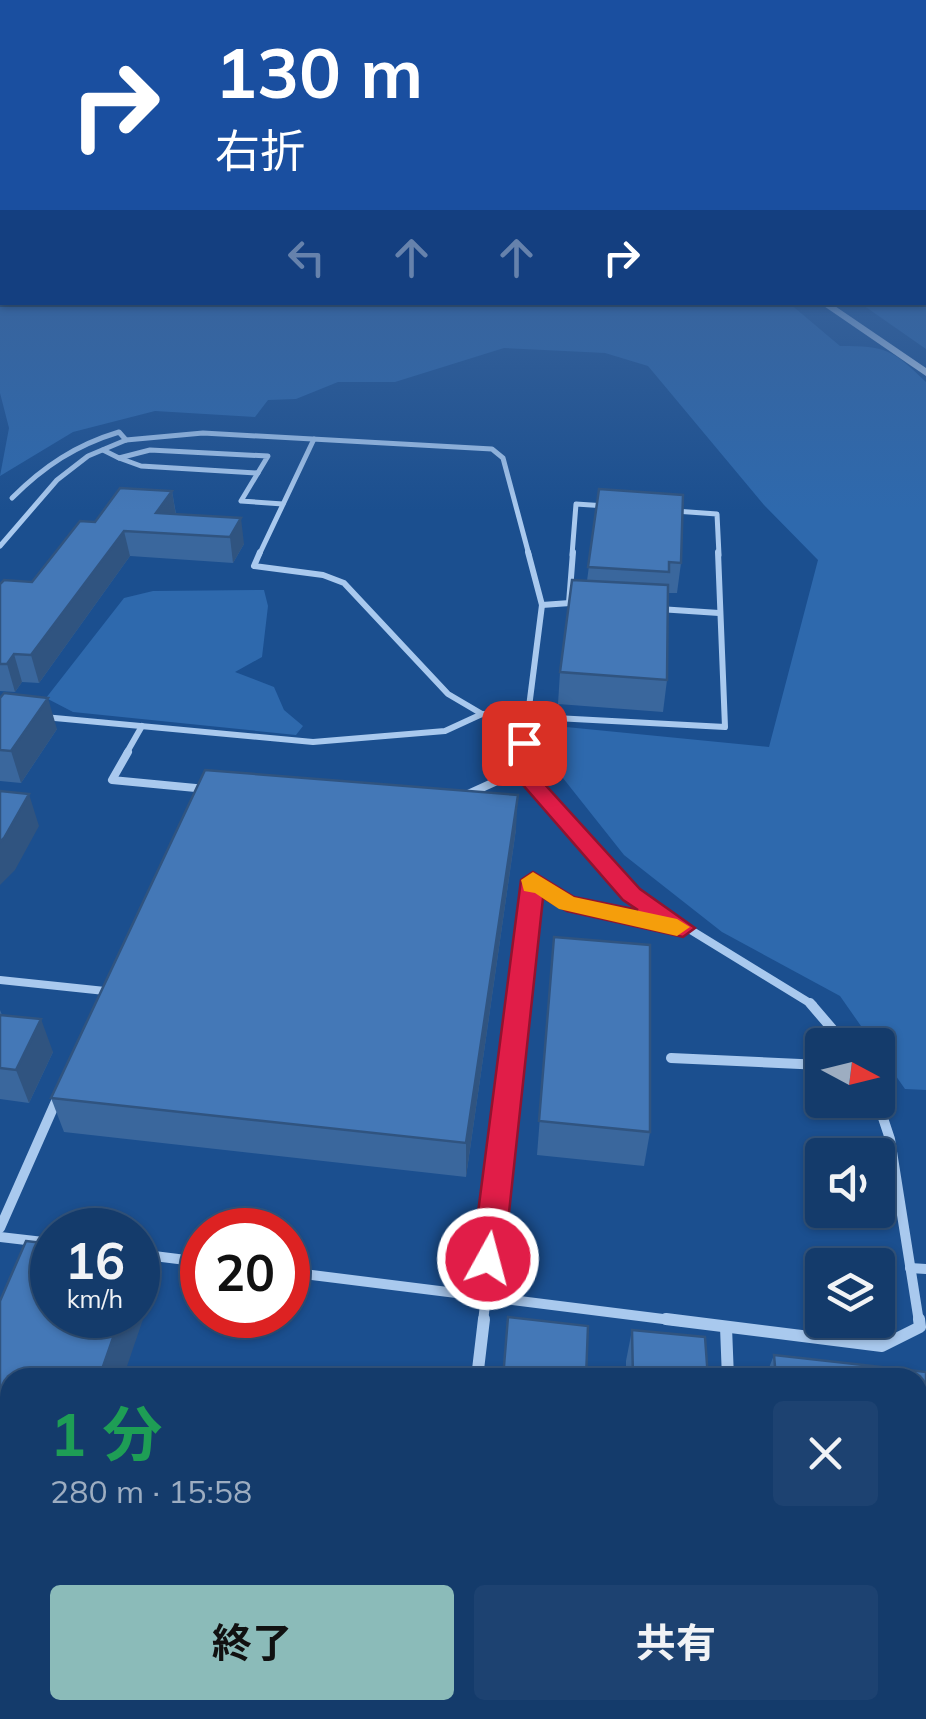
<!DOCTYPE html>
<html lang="ja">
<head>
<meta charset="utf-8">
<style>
  :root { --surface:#143b6b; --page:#1d4271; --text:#f1f3f6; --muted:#9dadc1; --line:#33557e; --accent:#8bbbb9 }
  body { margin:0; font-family:Mulish,"Noto Sans JP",sans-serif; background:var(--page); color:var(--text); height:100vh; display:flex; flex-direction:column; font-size:38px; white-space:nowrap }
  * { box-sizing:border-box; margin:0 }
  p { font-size:32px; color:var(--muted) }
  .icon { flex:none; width:55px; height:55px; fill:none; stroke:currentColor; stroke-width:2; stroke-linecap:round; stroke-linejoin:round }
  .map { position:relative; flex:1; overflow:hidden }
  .sheet { position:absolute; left:0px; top:1368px; width:928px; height:352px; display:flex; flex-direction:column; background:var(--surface); border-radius:30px 30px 0 0; box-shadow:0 2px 8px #0004,0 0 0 2px var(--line) }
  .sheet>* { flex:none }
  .banner { position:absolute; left:0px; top:0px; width:928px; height:305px; box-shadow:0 2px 8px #0004,0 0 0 2px var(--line); background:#1a4fa0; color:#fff; overflow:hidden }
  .needle { width:65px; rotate:97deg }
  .fabs { position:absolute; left:805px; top:1028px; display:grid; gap:20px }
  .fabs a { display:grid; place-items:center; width:90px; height:90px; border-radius:10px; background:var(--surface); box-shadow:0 2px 8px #0004,0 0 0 2px var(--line); font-size:50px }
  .speed { position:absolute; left:30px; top:1208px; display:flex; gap:20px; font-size:50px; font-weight:700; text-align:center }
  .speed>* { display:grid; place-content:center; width:130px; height:130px; border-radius:50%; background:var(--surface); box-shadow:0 2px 8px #0004,0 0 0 2px var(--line); line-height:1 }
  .speed small { font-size:25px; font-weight:400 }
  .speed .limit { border:15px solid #d22; background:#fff; color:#111 }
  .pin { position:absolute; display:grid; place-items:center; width:85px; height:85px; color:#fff; margin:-42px; border-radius:20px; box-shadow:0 5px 15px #0006 }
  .me { position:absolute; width:110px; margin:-55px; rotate:7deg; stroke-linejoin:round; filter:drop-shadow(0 0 8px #0008) }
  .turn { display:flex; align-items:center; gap:35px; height:210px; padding:0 50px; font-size:45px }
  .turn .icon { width:130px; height:130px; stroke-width:2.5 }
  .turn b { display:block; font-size:70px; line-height:85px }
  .lanes { display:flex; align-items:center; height:95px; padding:0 50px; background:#0003; justify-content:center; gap:50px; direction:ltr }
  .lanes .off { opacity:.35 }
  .round { display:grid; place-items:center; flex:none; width:105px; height:105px; border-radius:10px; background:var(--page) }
  .headline { display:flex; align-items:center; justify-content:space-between; height:170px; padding:0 50px }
  h1 { font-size:60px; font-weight:700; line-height:75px; color:#1e9e55 }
  .action { display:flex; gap:20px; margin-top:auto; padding:20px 50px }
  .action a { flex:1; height:115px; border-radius:10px; background:var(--accent); color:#111; font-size:40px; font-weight:700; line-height:115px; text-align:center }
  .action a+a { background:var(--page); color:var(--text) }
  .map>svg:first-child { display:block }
</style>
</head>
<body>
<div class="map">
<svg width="926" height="1719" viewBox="0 0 926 1719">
  <rect width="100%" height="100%" fill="#1b4f8f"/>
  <!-- green -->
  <g fill="#2e69ad">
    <path d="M926,270V349L860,303L925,302Z"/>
    <path d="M0,280L2,302L789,303L840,346C886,346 892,349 926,382V1090L905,1089L840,996L722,932L624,855L555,768L566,727L769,747L818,560L764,505L648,366L605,353L504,348L395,382H338L296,399L268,400L255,417L155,411L73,432L0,476L9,428L0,393Z"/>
    <path d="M264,590L268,606L262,657L235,672L274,687L284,710L303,726L296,735L73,712L46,698L124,598L153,591Z"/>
    <path d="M0,1646L10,1648V1710H192L189,1719H0Z"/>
  </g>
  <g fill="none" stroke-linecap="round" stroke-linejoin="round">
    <!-- lane-far4 -->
    <g stroke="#a9c9ee" stroke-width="5">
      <path d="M103,450L119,458L150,450L268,456L241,501L283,504"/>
      <path d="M119,458L141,466L258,473"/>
      <path d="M12,498C44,466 76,445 119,432L126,440"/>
      <path d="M675,511L717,514L719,555"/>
      <path d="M0,546L57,480L88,456L126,440L203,433L492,449L503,458L529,555"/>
      <path d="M259,555L314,439"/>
      <path d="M572,555L576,504L606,506"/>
    </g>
    <!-- lane-far3 -->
    <g stroke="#a9c9ee" stroke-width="6">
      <path d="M260,552L254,566L323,575L344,583L448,694L482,714"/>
      <path d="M569,603L573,552"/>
      <path d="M542,605L570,603"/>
      <path d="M659,609L719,613"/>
      <path d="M44,717L313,742L445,731L482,714L725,727L718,552"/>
      <path d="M126,754L142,726"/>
      <path d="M523,754L542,605L528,552"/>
    </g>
    <!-- lane-far2 -->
    <g stroke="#a9c9ee" stroke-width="8">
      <path d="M128,752L112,780L206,789"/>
      <path d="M523,752L521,770L632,894L813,1005"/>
      <path d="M466,795L521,770"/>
      <path d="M0,980L105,991L103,995"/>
      <path d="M519,1005L533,880L567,903L679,928"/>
    </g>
    <!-- lane-far1 -->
    <g stroke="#a9c9ee" stroke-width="10">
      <path d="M810,1003L846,1045"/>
      <path d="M671,1058L822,1065"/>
      <path d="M877,1100L890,1139L919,1322"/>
      <path d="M0,1228L57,1099"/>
      <path d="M0,1237L52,1243"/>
      <path d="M138,1254L202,1262"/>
      <path d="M910,1268L926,1269"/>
      <path d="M288,1272L687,1322"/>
      <path d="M483,1322L519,1003"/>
    </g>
    <!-- lane -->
    <g stroke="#a9c9ee" stroke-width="12">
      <path d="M666,1319L882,1346L920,1327L919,1319"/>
      <path d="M726,1327L728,1378"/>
      <path d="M477,1378L484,1319"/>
      <path d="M450,1710V1719"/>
      <path d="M744,1710L745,1719"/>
    </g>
    <!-- secondary -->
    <path fill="#d6e6fa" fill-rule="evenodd" d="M818,302H829L926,368V376Z"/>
  </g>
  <!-- wall -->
  <g fill="#3a679d">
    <path d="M599,489L681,563L677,593H668L667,680L663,712L558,704L560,672L587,581Z"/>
    <path d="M172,491L176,514L244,544L233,563L130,556L39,683L22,682L15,692L0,691V584L32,582L95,522Z"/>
    <path d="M0,698L57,729L21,783L0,781Z"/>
    <path d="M516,829L466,1177L64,1132L51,1098Z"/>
    <path d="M554,937L650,1132L644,1166L537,1155Z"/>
    <path d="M0,1010L2,1015L53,1052L29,1103L0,1099Z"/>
    <path d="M143,1255L154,1287L10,1378V1615L0,1614V1301Z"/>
    <path d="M632,1330L708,1378H626V1361Z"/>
    <path d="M774,1355L926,1372V1650L918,1649V1378H765Z"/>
  </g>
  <!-- shaded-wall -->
  <g fill="#305480">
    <path d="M172,491L176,516L156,513Z"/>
    <path d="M241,518L244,544L233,563L230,537Z"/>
    <path d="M124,531L130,556L39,683L31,655Z"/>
    <path d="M14,654L22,682L15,692L7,664Z"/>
    <path d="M48,698L57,729L21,783L11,751Z"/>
    <path d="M29,794L39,826L15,870L0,885V842Z"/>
    <path d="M518,795L516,829L466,1177V1143Z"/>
    <path d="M41,1019L53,1052L29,1103L16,1070Z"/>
    <path d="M143,1255L154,1287L123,1378H99L121,1315H138V1269Z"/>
  </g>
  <!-- building -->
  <g fill="#4478b7" stroke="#305480" stroke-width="2.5">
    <path d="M120,488L172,491L156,513L241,518L230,537L124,531L31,655L14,654L7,664H0V584L4,580L32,582L80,521L95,522Z"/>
    <path d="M599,489L683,495L681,563L669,562V572L588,567Z"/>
    <path d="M572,580L668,585L667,680L560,672Z"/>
    <path d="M4,693L48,698L11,751L0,750V698Z"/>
    <path d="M205,770L518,795L466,1143L51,1098Z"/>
    <path d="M0,791L29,794L4,838L0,842Z"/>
    <path d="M554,937L650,945V1132L539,1121Z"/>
    <path d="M0,1015L41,1019L16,1070L0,1068Z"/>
    <path d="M26,1241L52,1244V1315H121L99,1378H10V1593L0,1592V1301Z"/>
    <path d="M138,1254L143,1255L138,1269Z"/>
    <path d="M508,1317L588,1326L586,1378H503Z"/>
    <path d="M632,1330L705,1337L708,1378H633Z"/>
    <path d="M774,1355L926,1372V1623L918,1622V1378H776Z"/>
  </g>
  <!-- sky -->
  <linearGradient id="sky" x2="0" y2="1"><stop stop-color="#0f2b4f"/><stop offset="0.53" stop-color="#39639b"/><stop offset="1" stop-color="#39639b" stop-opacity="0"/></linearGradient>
  <rect width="926" height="511" fill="url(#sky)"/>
  <!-- route -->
  <path fill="#e11d48" stroke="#92132f" stroke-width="2.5" d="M524,737L534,743L531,769L640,889L695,928L683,937L567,911L543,898L504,1259L499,1269L488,1273L477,1269L472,1259L521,880L533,872L574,897L638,910L623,900L510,770L513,743Z"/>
  <!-- slow -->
  <path fill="#f59e0b" d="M533,872L574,897L677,919L690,927L677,936L559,909L535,893L524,891L521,880Z"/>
</svg>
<div class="fabs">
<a><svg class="needle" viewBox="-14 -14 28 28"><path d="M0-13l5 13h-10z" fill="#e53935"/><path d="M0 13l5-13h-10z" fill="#9dadc1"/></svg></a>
<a><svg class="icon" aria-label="sound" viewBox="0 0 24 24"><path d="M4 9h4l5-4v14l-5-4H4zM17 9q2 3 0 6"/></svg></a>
<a><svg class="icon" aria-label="layers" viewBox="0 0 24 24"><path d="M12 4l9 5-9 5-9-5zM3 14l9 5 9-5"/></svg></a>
</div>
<div class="speed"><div>16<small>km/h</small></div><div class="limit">20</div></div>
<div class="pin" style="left:524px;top:743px;background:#d93025"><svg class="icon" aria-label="arrive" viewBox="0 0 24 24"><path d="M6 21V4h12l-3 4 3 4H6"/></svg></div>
<svg class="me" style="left:488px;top:1259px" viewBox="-20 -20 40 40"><circle r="17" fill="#e11d48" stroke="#fff" stroke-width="3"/><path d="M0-11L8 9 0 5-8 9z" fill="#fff"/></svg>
<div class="banner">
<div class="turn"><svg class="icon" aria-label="right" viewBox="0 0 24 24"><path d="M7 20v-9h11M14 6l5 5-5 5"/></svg><div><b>130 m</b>右折</div></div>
<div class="lanes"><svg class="icon off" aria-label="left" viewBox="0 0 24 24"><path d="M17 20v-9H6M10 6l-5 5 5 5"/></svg><svg class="icon off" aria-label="ahead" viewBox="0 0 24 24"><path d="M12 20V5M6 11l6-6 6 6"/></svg><svg class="icon off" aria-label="ahead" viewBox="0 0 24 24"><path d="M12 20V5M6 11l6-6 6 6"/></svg><svg class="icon" aria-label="right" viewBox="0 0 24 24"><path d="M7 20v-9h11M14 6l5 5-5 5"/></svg></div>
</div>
<section class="sheet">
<div class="headline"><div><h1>1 分</h1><p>280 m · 15:58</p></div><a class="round"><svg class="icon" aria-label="close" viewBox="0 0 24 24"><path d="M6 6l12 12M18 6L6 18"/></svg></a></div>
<div class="action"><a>終了</a><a>共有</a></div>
</section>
</div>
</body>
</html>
